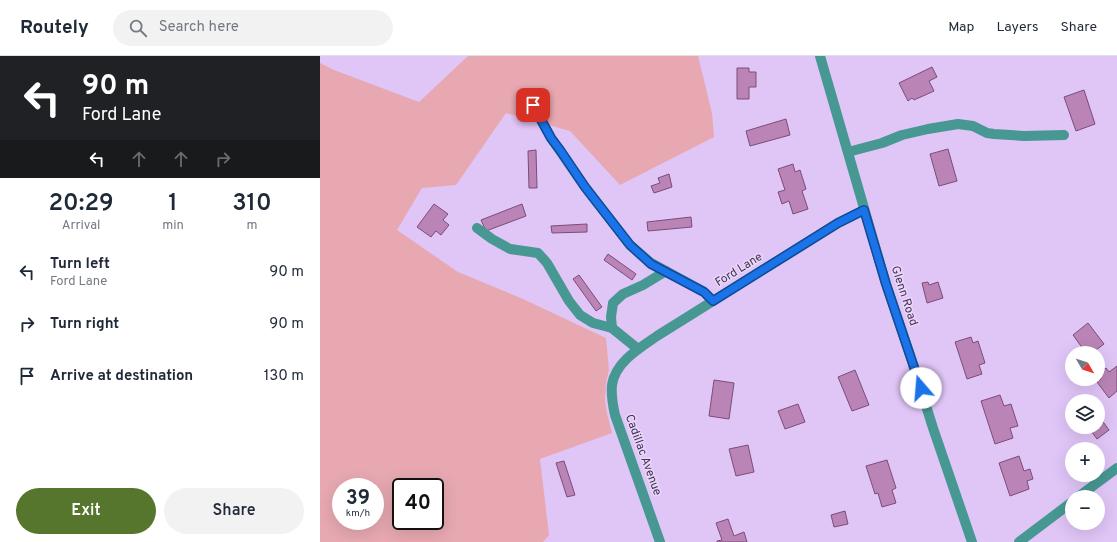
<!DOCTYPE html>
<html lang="en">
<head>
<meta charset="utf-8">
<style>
  :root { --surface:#fff; --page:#f2f2f3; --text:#1f2937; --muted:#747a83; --line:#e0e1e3; --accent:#57762d }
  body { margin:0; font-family:Overpass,sans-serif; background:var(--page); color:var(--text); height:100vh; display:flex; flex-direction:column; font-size:15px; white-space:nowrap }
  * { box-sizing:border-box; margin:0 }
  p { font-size:13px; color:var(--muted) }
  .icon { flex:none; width:22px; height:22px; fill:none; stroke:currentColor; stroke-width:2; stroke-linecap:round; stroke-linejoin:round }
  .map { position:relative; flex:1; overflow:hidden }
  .sheet { display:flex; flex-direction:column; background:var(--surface); width:320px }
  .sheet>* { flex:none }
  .banner { background:#202124; color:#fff; overflow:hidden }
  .needle { width:26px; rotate:129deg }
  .tools { position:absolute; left:745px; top:290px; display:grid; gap:8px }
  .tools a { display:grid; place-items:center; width:40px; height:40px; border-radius:50%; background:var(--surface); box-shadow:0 4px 16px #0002; font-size:20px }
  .speed { position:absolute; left:12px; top:422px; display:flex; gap:8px; font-size:20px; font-weight:700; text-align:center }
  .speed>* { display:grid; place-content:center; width:52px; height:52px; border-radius:50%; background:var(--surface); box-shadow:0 4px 16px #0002; line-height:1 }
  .speed small { font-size:10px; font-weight:400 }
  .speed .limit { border:2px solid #111; border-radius:6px; background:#fff; color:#111 }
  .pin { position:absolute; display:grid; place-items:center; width:34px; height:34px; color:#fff; margin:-17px; border-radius:8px; box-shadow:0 2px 6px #0006 }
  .me { position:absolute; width:44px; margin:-22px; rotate:342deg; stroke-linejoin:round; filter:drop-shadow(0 0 3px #0008) }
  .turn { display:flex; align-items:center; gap:14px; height:84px; padding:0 16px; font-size:18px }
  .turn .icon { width:52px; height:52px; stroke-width:2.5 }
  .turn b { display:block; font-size:28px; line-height:34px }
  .lanes { display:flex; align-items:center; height:38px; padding:0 16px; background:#0003; justify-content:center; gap:20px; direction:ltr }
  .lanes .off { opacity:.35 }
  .eta { display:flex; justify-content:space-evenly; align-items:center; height:68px; text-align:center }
  .eta b { font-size:24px; font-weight:600; line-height:28px }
  .primary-button { display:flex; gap:8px; margin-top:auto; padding:8px 16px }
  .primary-button a { flex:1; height:46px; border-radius:24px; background:var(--accent); color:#fff; font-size:16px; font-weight:600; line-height:46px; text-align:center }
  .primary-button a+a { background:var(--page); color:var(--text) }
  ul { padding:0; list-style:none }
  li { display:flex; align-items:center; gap:12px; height:52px; padding:0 16px }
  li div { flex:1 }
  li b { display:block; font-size:15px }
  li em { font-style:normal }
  header { display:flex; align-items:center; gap:24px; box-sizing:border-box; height:56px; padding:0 20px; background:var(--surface); border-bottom:1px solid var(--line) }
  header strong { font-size:19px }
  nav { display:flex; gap:22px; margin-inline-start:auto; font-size:14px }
  .search { width:280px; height:36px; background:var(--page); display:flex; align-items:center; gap:10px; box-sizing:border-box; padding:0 14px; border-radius:22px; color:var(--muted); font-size:15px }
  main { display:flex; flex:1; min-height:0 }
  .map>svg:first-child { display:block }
</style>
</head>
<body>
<header>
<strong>Routely</strong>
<div class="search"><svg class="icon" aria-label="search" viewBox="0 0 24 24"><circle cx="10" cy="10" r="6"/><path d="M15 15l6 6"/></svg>Search here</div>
<nav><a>Map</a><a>Layers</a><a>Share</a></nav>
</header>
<main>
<section class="sheet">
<div class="banner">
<div class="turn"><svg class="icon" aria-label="left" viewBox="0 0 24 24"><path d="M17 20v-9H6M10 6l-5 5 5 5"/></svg><div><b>90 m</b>Ford Lane</div></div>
<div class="lanes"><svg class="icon" aria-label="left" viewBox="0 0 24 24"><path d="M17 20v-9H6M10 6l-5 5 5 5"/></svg><svg class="icon off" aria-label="ahead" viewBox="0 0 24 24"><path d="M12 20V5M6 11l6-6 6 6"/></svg><svg class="icon off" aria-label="ahead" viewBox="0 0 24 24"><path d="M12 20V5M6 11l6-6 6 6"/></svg><svg class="icon off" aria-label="right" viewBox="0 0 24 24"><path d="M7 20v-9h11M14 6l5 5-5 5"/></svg></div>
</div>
<div class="eta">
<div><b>20:29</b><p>Arrival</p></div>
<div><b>1</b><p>min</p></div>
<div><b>310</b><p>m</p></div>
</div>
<ul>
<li><svg class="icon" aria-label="left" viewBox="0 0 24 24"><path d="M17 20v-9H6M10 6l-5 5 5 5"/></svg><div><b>Turn left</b><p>Ford Lane</p></div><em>90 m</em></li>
<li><svg class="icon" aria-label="right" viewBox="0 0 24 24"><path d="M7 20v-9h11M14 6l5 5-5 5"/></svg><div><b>Turn right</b></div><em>90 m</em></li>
<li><svg class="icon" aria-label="arrive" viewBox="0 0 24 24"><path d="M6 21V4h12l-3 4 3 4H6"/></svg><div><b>Arrive at destination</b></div><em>130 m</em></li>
</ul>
<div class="primary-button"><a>Exit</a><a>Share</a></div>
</section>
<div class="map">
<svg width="797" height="486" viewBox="0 0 797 486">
  <rect width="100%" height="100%" fill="#e0c5f7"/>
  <!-- green -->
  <path fill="#e7a8b1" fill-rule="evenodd" d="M148,0H378L392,57L394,81L300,129L250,75L186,57L136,129L102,132L77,174L138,216L203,243L286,282L289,314L286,327L285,345L287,357L292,377L220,403L229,479L223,486H0V7L14,14L99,46ZM21,431H55V465H21ZM81,431H115V465H81Z"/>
  <!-- building -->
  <g fill="#ba85b6" stroke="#7c4c79">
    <path d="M612,11L617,21L609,25L614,35L594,44L592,42L588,45L579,27Z"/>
    <path d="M417,12H429V16H436V31H429V43H417Z"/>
    <path d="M764,34L775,68L756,75L744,41Z"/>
    <path d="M466,63L470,79L430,90L426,75Z"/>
    <path d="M628,93L637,125L619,130L610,98Z"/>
    <path d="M216,94L217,132H209L208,95Z"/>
    <path d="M473,108L475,116L480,114L486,133L482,135L488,153L473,158L469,145L462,148L458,136L465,134L458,113Z"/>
    <path d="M349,118L352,131L334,137L331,130L340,127L338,122Z"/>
    <path d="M114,148L128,158L123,164L129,169L121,179L116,175L111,181L97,171Z"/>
    <path d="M202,148L206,160L166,175L161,164Z"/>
    <path d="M371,161L372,171L328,175L327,166Z"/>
    <path d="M267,168V176L232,177L231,170Z"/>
    <path d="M288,198L316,218L312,224L284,204Z"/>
    <path d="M259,219L282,251L276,255L253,223Z"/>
    <path d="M608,226L609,229L618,226L623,242L607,247L602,227Z"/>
    <path d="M768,267L784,288L772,297H766L753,279Z"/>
    <path d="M651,281L653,287L658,285L665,307L659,309L662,318L647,323L635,286Z"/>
    <path d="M797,310V335L789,342L777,326L781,323L778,318L786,312L789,316Z"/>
    <path d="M535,314L549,349L532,355L518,321Z"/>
    <path d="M394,324L414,327L409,363L389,360Z"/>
    <path d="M680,339L684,350L691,348L698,370L690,372L693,382L675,388L661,345Z"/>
    <path d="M478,348L485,366L465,373L458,355Z"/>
    <path d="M781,363L789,374L777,383L769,372L778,371V365Z"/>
    <path d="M428,389L434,416L416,420L409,393Z"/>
    <path d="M699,400L704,415L710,413L713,423L707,425L709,433L690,440L679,407Z"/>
    <path d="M567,404L576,432L572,434L576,447L562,451L558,437L555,438L546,410Z"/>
    <path d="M244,405L255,439L247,441L236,407Z"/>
    <path d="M525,455L528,468L514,471L511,459Z"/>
    <path d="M408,463L414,480L424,476L427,486H397V485L402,484L396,467Z"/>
  </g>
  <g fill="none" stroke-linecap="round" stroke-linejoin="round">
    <!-- minor -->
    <g stroke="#479892" stroke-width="10">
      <path d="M500,0L566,228L592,305L613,372L652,486"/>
      <path d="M213,49L231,82L265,131L310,189L331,207L384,236L393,245"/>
      <path d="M528,96L562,87L582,79L608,73L638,68L653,70L667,77L674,78L704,80L744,79"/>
      <path d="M157,172L172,183L190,193L218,197L227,207L249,245L260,259L273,267L292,272"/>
      <path d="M318,293L292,272L291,261L293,247L303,238L323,229L346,215"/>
      <path d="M758,441L797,412"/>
      <path d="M340,486L295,359C293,350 291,339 292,329C295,306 321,291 337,280L518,167L544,154"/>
      <path d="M699,486L752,446"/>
    </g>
  </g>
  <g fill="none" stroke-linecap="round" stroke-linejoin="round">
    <defs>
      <path id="route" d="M213,49L231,82L240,94L265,131L310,189L331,208L384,236L393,245L518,167L544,154L566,228L601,332"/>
    </defs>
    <!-- route casing -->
    <use href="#route" stroke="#114b97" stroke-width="10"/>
    <!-- route -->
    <use href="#route" stroke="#1a73e8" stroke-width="7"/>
  </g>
  <g text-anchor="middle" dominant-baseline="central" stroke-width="3" stroke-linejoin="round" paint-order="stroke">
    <!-- street labels -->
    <g font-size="12" fill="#43364f" stroke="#ead6fc">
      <text transform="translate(419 214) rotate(-32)">Ford Lane</text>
      <text transform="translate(584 240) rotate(72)">Glenn Road</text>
      <text transform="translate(323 399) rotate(70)">Cadillac Avenue</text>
    </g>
  </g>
</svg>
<div class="tools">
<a><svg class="needle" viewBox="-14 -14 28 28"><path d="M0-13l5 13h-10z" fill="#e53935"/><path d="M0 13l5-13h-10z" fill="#747a83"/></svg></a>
<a><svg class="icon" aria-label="layers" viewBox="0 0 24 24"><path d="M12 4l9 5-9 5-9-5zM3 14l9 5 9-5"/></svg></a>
<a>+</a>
<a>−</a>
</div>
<div class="speed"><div>39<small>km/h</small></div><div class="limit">40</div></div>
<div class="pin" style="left:213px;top:49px;background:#d93025"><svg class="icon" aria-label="arrive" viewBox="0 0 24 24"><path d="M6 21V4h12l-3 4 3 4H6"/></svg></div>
<svg class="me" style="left:601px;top:332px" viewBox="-20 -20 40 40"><circle r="19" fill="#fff"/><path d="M0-13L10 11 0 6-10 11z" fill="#1a73e8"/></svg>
</div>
</main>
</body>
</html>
